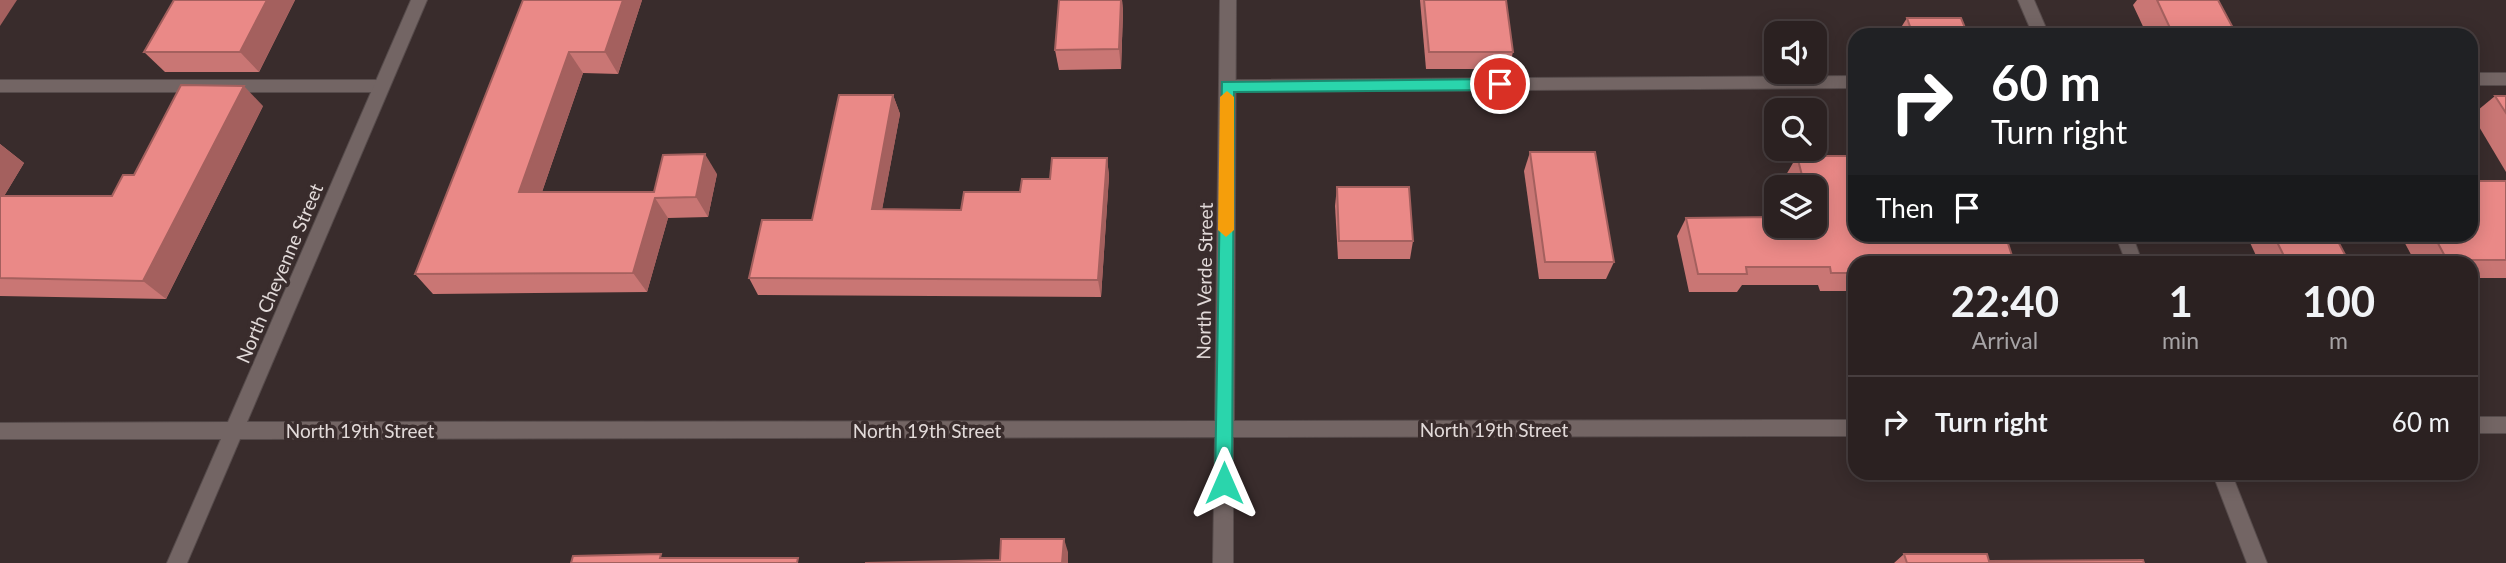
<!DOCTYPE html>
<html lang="en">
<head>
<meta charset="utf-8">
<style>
  :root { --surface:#2b2121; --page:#33292a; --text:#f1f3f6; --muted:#a6a3a5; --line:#473e3f }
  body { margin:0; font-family:Lato,sans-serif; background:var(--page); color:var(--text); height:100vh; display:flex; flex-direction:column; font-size:26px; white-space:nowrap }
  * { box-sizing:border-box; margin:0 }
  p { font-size:23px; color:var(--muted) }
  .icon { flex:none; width:38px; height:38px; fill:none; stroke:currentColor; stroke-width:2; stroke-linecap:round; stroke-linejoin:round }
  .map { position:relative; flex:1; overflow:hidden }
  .details { position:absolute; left:1848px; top:256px; width:630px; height:224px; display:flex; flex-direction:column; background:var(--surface); border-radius:21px; box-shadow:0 4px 18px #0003,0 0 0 2px var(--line) }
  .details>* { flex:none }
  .hud { position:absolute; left:1848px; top:28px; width:630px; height:214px; border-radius:21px; box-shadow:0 4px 18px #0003,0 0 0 2px var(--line); background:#202124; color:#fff; overflow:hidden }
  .fabs { position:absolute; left:1764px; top:21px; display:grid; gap:14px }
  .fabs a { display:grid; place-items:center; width:63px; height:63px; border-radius:14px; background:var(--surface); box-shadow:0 4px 18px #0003,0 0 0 2px var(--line); font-size:35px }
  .pin { position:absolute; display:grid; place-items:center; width:60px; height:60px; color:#fff; margin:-30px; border:4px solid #fff; border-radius:50%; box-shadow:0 2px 7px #0007 }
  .me { position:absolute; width:77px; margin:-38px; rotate:0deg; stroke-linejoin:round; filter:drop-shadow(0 0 5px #0008) }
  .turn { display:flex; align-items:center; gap:24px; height:147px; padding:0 28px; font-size:32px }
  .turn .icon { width:91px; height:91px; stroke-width:2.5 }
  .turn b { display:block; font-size:49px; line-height:60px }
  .then { display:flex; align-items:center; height:66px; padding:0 28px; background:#0003; gap:14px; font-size:26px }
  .eta { display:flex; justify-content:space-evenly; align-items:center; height:119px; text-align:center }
  .eta b { font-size:42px; font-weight:700; line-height:49px }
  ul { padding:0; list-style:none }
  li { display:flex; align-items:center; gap:21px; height:91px; padding:0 28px; border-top:2px solid var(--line) }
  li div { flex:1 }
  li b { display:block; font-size:26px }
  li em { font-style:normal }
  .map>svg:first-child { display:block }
</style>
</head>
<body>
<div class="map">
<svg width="2506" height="563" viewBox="0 0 2506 563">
  <rect width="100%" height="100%" fill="#392c2c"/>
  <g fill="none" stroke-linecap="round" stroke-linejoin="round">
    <defs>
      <g id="service">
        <rect x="2471" y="73" width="35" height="12"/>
        <path d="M1855,76V88L1227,92L1219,86L1227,80Z"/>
        <path d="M0,80H382L390,86L382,92H0Z"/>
      </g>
      <g id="minor">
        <path d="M411,0H427L247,422L1215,421L1220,0H1236L1234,421L1855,420V436L1233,437V563H1213L1215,437L240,439L187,563H167L221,439H0V423L228,422Z"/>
        <rect x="2471" y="417" width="35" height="16"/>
      </g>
      <g id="tertiary">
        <path d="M2018,0H2034L2049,35H2033Z"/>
        <path d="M2115,234H2132L2142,262H2126Z"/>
        <path d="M2212,472H2231L2267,563H2247Z"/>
      </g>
    </defs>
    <!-- service casing -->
    <use href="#service" stroke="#564b4b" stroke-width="2"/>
    <!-- minor casing -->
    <use href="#minor" stroke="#564b4b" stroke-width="2"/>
    <!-- tertiary casing -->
    <use href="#tertiary" stroke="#564b4b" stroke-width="2"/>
    <!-- service -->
    <use href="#service" fill="#736564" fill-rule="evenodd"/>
    <!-- minor -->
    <use href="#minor" fill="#736564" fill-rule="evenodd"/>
    <!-- tertiary -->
    <use href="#tertiary" fill="#736564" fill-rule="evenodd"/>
  </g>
  <!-- wall -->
  <g fill="#c97674">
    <path d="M174,0H295L259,72H165L144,52Z"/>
    <path d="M523,0H642L618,74L583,73L542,192H654L717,174L708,217L668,218L647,292L433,294L415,274Z"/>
    <path d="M1059,0H1122L1123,12L1121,69L1059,70L1055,50Z"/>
    <path d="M1420,0H1506L1513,52L1509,69H1426Z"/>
    <path d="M2137,0H2218L2233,28L2226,35H2147L2133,5Z"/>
    <path d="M1907,18L1968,35H1902L1900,29Z"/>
    <path d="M893,95L900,114L882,209L961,210L1020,192L1050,179L1107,158L1109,176L1101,297L758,295L749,278L812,220Z"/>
    <path d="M2495,96H2506V172L2472,115Z"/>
    <path d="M263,106L166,299L0,296V144L24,163L4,196H112L134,175Z"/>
    <path d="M1530,152L1614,262L1606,279H1539L1524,171Z"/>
    <path d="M1797,156H1855V234H2005L2014,262H1855V291H1820L1818,285H1742L1737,292H1689L1677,236L1686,218L1776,217V226H1815V187H1790L1786,175Z"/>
    <path d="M2506,181V278H2471V262H2415L2400,234H2471Z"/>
    <path d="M1337,187L1413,241L1410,259H1338L1335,206Z"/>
    <path d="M2246,234H2334L2349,262H2259Z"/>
    <path d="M1904,554L1989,561L2144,563H1894Z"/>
  </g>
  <!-- shaded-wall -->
  <g fill="#a4605e">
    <path d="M0,0H17L0,26Z"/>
    <path d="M267,0H295L259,72L240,52Z"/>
    <path d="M623,0H642L618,74L605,52Z"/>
    <path d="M1121,0H1122L1123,12L1121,69L1119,49Z"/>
    <path d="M569,52L583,73L535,212L519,192Z"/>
    <path d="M244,86L263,106L166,299L143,281Z"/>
    <path d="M893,95L900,114L879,226L872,209Z"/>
    <path d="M0,144L24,163L0,203Z"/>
    <path d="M705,154L717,174L708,217L696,197Z"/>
    <path d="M1107,158L1109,176L1101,297L1098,280Z"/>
    <path d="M655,198L668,218L647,292L633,273Z"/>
    <path d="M1064,539L1068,552V563H1062Z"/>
  </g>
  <!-- building -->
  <g fill="#ea8987" stroke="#a4605e" stroke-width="2">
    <path d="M174,0H267L240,52H144Z"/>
    <path d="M523,0H623L605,52H569L519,192H654L663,155L705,154L696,197L655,198L633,273L415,274Z"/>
    <path d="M1059,0H1121L1119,49L1055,50Z"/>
    <path d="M1424,0H1506L1513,52H1429Z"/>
    <path d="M2157,0H2218L2233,28H2170Z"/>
    <path d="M1907,18H1961L1968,35H1913Z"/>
    <path d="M181,85L244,86L143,281L0,278V196H112L123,175H134Z"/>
    <path d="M839,95H893L872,209L961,210L964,192H1020L1022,179H1050L1052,158H1107L1098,280L749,278L762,220H812Z"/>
    <path d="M2495,96H2506V113Z"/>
    <path d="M1530,152H1595L1614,262H1545Z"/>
    <path d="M1797,156H1855V234H2005L2014,262H1855V273H1831L1830,267H1746L1747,274H1698L1686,218L1776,217V226H1815V187H1805Z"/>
    <path d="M2471,181H2506V260H2447L2433,234H2471Z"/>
    <path d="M1337,187H1409L1413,241H1339Z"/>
    <path d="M2273,234H2334L2349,262H2287Z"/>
    <path d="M1001,539H1064L1062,563H865L1000,560Z"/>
    <path d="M661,554L660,558H798L797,563H571L573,556Z"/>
    <path d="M1904,554H1987L1989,561L2143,560L2144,563H1907Z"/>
  </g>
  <!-- route -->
  <path fill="#2ad5ac" stroke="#1b8a70" stroke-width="2" d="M1500,79L1507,84L1500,90L1234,92L1232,483L1230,489H1218L1215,483L1222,82Z"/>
  <!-- slow -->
  <path fill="#f59e0b" d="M1227,91L1234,97V230L1226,237L1218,230L1220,97Z"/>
  <g text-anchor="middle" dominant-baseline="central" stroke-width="7" stroke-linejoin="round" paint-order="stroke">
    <!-- street labels -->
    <g font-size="19" fill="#e2dad9" stroke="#392c2c">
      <text transform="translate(279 273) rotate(-67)">North Cheyenne Street</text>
      <text transform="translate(1204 281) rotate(-89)">North Verde Street</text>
      <text x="1494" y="429">North 19th Street</text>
      <text x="360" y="430">North 19th Street</text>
      <text x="927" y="430">North 19th Street</text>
    </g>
  </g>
</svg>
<div class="fabs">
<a><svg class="icon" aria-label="sound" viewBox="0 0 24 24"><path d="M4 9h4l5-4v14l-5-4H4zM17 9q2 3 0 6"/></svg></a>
<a><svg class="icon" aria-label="search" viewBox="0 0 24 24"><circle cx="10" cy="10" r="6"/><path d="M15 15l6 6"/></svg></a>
<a><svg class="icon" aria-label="layers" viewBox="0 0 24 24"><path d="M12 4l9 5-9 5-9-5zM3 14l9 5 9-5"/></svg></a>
</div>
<div class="pin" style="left:1500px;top:84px;background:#d93025"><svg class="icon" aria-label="arrive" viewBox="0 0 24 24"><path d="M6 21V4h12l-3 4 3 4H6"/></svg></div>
<svg class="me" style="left:1224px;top:483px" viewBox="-20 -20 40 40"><path d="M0-17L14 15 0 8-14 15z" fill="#2ad5ac" stroke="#fff" stroke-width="4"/></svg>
<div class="hud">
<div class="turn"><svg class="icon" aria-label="right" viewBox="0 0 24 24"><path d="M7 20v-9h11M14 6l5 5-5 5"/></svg><div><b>60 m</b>Turn right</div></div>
<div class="then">Then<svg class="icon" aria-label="arrive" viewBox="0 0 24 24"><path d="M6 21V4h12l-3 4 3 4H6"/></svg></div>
</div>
<section class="details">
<div class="eta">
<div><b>22:40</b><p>Arrival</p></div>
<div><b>1</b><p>min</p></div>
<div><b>100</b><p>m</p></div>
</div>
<ul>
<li><svg class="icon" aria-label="right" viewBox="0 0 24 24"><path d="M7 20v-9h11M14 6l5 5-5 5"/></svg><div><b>Turn right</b></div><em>60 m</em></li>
</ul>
</section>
</div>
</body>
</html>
